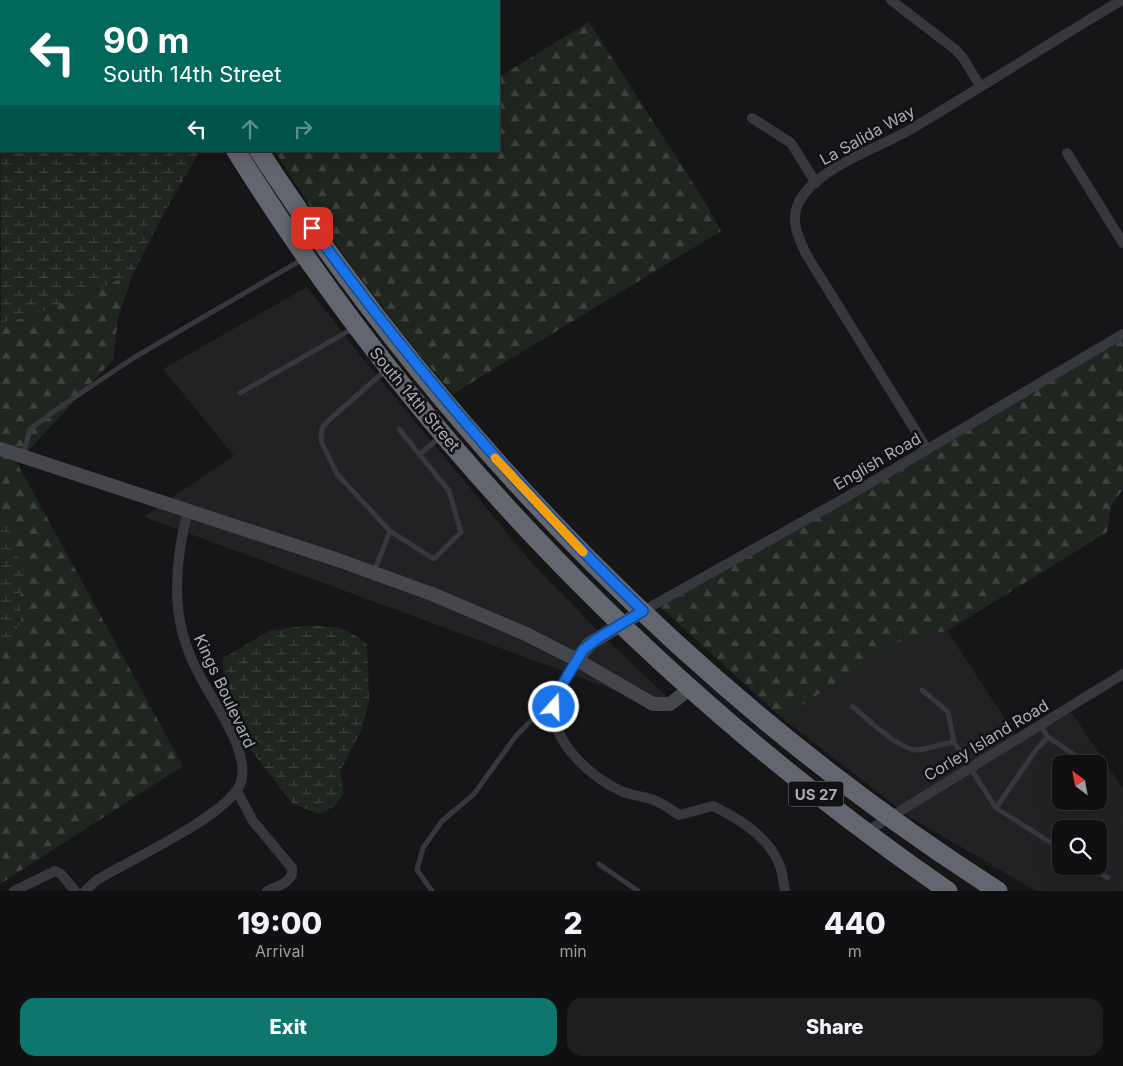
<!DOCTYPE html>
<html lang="en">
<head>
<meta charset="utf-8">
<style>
  :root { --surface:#101012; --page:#1e1e20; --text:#f1f3f6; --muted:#9c9d9f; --line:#303032; --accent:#0f766e }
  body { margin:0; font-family:Inter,sans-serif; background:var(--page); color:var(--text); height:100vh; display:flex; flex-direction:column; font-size:19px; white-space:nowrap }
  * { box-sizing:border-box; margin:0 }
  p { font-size:16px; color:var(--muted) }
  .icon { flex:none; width:28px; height:28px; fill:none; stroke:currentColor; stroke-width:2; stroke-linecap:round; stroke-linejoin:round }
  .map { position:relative; height:891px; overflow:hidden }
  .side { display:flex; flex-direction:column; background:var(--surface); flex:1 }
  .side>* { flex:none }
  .banner { position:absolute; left:0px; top:0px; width:500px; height:152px; box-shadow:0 5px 20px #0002,0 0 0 1px var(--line); background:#00695c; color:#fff; overflow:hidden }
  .needle { width:32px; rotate:328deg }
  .tools { position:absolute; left:1052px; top:755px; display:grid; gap:10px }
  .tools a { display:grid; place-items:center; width:55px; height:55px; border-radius:10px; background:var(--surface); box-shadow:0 5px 20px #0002,0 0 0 1px var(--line); font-size:25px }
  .pin { position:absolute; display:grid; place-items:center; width:42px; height:42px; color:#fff; margin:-21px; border-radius:10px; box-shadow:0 2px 8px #0006 }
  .me { position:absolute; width:55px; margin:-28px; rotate:20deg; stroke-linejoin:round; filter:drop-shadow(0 0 4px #0008) }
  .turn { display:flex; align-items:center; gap:18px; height:105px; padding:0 20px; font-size:22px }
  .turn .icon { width:65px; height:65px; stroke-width:2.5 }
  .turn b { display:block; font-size:35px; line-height:42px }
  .lanes { display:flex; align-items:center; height:48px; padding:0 20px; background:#0003; justify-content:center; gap:25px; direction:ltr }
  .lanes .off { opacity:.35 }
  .eta { display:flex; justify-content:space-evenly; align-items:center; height:85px; text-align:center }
  .eta b { font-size:30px; font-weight:800; line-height:35px }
  .button { display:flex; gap:10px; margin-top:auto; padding:10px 20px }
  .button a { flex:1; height:58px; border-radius:15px; background:var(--accent); color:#fff; font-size:20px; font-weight:800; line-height:58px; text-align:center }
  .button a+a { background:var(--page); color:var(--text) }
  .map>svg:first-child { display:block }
</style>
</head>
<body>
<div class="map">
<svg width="1123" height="891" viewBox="0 0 1123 891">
  <defs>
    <pattern id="forest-firs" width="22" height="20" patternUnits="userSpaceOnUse" patternTransform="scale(1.25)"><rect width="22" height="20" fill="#1e261f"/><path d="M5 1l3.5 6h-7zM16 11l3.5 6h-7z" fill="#3c433d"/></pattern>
    <pattern id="wetland-marsh" width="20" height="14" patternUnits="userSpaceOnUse" patternTransform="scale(1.25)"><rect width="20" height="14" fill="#1e261f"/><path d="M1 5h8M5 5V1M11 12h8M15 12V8" fill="none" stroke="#3c433d"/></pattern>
  </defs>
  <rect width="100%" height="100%" fill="#161618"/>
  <!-- built -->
  <g fill="#222225" fill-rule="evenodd">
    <path d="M184,0H360L361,1H185Z"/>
    <path d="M307,287L361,356L531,562L598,631L585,640L575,653L170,499L234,456L163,369Z"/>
    <path d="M159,507L431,599L524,639L625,694L144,517Z"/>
    <path d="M947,631L1020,741L1070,710L1123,789V891H1036L910,817L782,718L904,639ZM1061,764H1099V801H1061ZM1061,829H1099V866H1061Z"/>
    <path d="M606,639L669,699H655L584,658L587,654Z"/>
  </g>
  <!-- forest -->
  <g fill="url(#forest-firs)">
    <path d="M589,22L707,205L721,231L453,394C388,318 327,237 275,151H499V77Z"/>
    <path d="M133,274L118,318L113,360L27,452L0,443V321L26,318Z"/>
    <path d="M1123,333V489L1111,506L1107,532L947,631L904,639L782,718L660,607Z"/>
    <path d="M0,454L19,461L17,463L183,766L0,884V650L13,641L21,620L20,596L24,573L0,508Z"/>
  </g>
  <!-- wetland -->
  <g fill="url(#wetland-marsh)">
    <path d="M0,0L119,1H1V151H200L164,213L133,274L26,318L1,322Z"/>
    <path d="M0,508L24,573L20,596L21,619L13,641L0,650Z"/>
    <path d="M302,626C331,626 344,625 367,644L369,700L361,731L340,771L344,793L335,806L319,814L293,804L253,753L230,717L224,696L223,658L269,631Z"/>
  </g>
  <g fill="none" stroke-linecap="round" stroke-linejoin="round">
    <!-- lane -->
    <g stroke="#37383d" stroke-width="5">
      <path d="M240,393L354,328"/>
      <path d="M419,455L440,437"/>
      <path d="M23,456L30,429L53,412L135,357L303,259"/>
      <path d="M390,531L434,559L461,532L449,491L399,429"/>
      <path d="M374,572L390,531L337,474L321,441L322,428L328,421L387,369"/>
      <path d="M922,690L948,712L954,742L996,808L1061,849"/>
      <path d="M852,706C868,719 895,747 916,750C921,751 944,743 954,742"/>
      <path d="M1040,725L1048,737L1088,764"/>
      <path d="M996,808L1036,750L1048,737"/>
      <path d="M599,864L638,891"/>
      <path d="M1089,866L1108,878"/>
      <path d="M432,891L417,870L423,848L442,821L474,794L516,736L554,697"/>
    </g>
    <!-- street -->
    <g stroke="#37383d" stroke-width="10">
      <path d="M891,0L956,50L963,58L980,86"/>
      <path d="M208,1L212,0"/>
      <path d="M752,118L791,143L816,183"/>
      <path d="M1067,153L1123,243"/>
      <path d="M927,449L806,254C798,237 789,219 800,200C819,167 879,148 911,129C982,87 1051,42 1122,0"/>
      <path d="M643,611L843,499L1123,334"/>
      <path d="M577,660C570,672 561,684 556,696C543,735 589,776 619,790C631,796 644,796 656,801C664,804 671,810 679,815L713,806C738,818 769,837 779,864C783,872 783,882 785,891"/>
      <path d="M237,791L253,821L292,868C294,882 278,886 267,891"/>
      <path d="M866,832L1123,674"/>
      <path d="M14,891L55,871L61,874L75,891"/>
      <path d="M85,891L97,880C132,859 215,821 237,790C258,760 213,703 200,676C192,662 186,646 182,631C172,591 178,549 188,510"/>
    </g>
    <!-- secondary -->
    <g stroke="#45474d" stroke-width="14">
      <path d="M0,449L338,560L432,594L526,634L577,660L653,704H670L691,688"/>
      <path d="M577,660L589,644L643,611"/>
    </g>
    <!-- highway -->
    <g stroke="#63666e" stroke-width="19">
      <path d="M145,0L147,1"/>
      <path d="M165,0L166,1"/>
      <path d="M236,151C418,443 665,696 948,891"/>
      <path d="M259,151C450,444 704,703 998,891"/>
    </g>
  </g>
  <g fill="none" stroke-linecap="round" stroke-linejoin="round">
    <defs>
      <path id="route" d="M312,228C411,365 521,493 643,611L598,638L583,650L556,695L554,707"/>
    </defs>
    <!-- route casing -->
    <use href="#route" stroke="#114b97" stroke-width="12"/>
    <!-- route -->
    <use href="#route" stroke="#1a73e8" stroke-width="9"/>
    <!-- slow -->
    <path stroke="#f59e0b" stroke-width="9" d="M495,458L583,552"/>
  </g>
  <g text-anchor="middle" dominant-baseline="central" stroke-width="5" stroke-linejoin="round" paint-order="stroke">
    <!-- shield labels -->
    <rect fill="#111113" stroke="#7b7e86" stroke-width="1" x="788.5" y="781.5" width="55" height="25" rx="4"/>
    <g font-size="15" font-weight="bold" fill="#a8adb8">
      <text x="816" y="794">US 27</text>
    </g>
    <!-- street labels -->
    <g font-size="16" fill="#a8adb8" stroke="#111113">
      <text transform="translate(867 135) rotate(-29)">La Salida Way</text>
      <text transform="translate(415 399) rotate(50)">South 14th Street</text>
      <text transform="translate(877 461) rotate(-30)">English Road</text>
      <text transform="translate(225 691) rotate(65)">Kings Boulevard</text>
      <text transform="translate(986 740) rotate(-31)">Corley Island Road</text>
    </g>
  </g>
</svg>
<div class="tools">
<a><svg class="needle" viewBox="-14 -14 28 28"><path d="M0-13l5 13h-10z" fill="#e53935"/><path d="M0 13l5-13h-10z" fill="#9c9d9f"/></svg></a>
<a><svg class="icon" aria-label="search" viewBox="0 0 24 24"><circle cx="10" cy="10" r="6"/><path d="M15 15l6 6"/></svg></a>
</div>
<div class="pin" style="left:312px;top:228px;background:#d93025"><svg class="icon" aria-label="arrive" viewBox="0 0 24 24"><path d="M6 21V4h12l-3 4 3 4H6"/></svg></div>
<svg class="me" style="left:554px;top:707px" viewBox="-20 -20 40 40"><circle r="17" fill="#1a73e8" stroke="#fff" stroke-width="3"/><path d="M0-11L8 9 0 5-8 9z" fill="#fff"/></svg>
<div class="banner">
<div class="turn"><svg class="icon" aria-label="left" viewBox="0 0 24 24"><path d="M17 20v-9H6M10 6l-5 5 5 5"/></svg><div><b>90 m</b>South 14th Street</div></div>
<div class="lanes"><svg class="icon" aria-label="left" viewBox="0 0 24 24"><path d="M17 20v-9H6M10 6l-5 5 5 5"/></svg><svg class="icon off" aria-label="ahead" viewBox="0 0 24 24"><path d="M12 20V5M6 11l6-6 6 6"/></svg><svg class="icon off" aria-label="right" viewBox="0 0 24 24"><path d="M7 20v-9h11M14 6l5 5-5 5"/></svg></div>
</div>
</div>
<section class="side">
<div class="eta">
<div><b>19:00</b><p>Arrival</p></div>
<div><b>2</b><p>min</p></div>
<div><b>440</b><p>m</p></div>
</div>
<div class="button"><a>Exit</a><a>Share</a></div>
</section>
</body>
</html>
